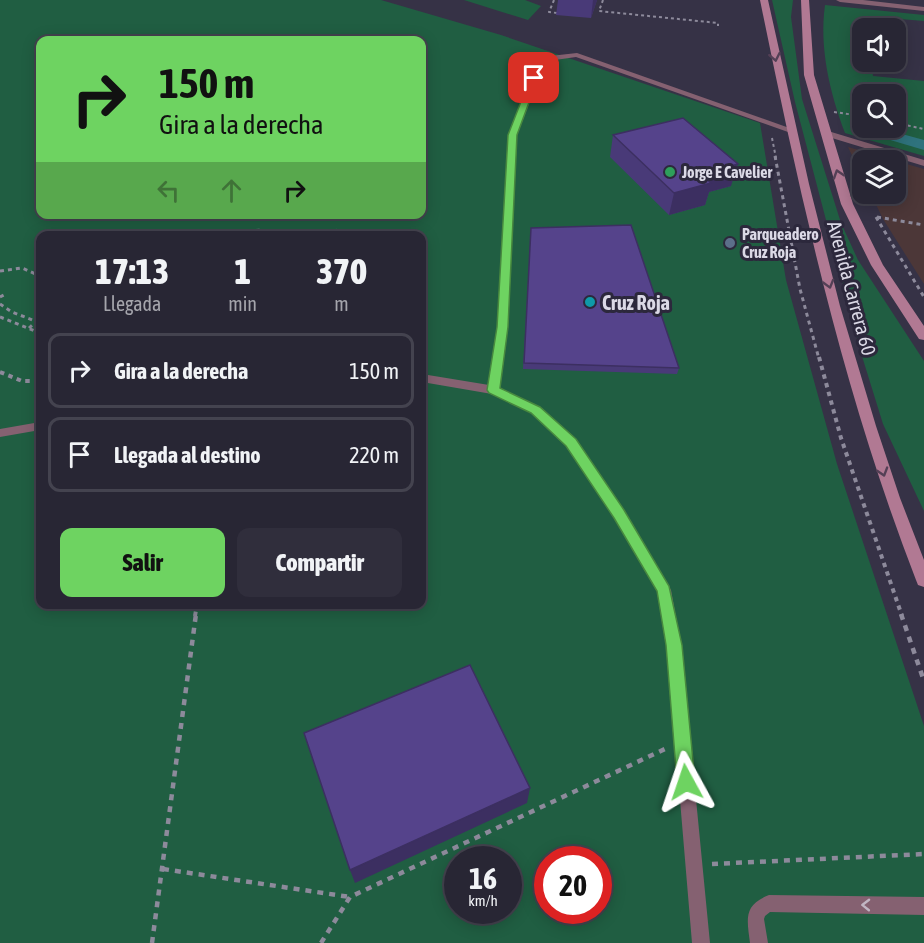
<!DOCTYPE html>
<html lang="es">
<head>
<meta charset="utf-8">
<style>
  :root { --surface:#282634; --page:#302e3c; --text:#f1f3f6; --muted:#a5a5ac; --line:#44434f; --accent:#6ed361 }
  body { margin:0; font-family:"Asap Condensed",sans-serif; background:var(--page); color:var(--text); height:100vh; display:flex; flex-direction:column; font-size:22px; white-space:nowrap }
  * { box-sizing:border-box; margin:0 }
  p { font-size:20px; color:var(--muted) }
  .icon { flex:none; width:33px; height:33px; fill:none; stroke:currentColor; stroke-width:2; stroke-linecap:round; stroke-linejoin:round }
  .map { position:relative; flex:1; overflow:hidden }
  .panel { position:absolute; left:36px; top:231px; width:390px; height:378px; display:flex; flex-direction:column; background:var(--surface); border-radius:12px; box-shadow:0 3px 15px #0003,0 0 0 2px var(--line) }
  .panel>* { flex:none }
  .guide { position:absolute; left:36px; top:36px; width:390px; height:183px; border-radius:12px; box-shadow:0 3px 15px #0003,0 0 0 2px var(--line); background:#6ed361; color:#111; overflow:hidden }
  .controls { position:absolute; left:852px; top:18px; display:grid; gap:12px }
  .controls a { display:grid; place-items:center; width:54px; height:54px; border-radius:12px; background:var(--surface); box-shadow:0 3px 15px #0003,0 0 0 2px var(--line); font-size:30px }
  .speed { position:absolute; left:444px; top:846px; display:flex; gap:12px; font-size:30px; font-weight:700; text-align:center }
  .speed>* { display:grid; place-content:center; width:78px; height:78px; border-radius:50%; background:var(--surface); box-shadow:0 3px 15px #0003,0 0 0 2px var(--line); line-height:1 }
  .speed small { font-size:15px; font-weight:400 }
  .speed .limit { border:9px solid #d22; background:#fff; color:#111 }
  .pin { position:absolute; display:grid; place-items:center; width:51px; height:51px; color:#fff; margin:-26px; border-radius:12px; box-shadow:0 3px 9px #0006 }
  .me { position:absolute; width:66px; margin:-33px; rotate:355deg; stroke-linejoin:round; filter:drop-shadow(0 0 4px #0008) }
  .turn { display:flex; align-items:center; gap:21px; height:126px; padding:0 24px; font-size:27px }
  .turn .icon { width:78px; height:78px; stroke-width:2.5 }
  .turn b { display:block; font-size:42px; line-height:51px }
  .lanes { display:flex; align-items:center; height:57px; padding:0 24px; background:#0003; justify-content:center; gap:30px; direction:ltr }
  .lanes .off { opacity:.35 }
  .eta { display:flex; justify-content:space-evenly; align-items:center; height:102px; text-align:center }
  .eta b { font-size:36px; font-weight:800; line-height:42px }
  .cta { display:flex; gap:12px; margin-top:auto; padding:12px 24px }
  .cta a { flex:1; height:69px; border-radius:12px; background:var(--accent); color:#111; font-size:24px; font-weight:800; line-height:69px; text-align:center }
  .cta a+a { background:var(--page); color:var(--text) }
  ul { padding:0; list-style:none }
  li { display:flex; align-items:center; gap:18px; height:75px; margin:0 12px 9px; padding:0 12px; border:3px solid var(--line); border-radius:12px }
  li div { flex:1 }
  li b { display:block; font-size:22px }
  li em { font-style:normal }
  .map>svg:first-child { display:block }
</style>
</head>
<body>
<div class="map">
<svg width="924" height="943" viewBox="0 0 924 943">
  <rect width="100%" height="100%" fill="#363246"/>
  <!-- commercial -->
  <g fill="#4c3738">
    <path d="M848,147L894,160H862V176Z"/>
    <path d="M896,161L924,169V284L883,219L871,194H896Z"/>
  </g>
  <!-- green -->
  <g fill="#205e42" fill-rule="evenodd">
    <path d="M0,0H381L501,35L760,123L786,280L837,464L924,726V943H0ZM40,40H422V214H40ZM40,236H422V604H40ZM458,860H508V910H458ZM548,860H598V910H548Z"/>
    <path d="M464,0H525L541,6L528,20Z"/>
    <path d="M772,0H793L791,17L802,99L841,223L858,260L924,361V511L883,424L861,353L795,102Z"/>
    <path d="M825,5L924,15V21L863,16L865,28H862V62H871L873,76L924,81V156L845,133C830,93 819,48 825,5ZM862,94H896V128H862Z"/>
  </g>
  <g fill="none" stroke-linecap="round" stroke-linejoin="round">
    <!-- canal -->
    <path fill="#2f737d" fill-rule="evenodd" d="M862,124V128H880L924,140V150L860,131L857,128Z"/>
    <!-- path-far3 -->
    <g stroke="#8d8a9b" stroke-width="2" stroke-dasharray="3 3" stroke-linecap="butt">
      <path d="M554,0L549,12L557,13"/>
      <path d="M603,0L599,11L718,23V26"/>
      <path d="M834,112L862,116"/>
      <path d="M896,123L924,129"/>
      <path d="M772,138L776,158"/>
    </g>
    <!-- path-far2 -->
    <g stroke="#8d8a9b" stroke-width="3" stroke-dasharray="4 4" stroke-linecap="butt">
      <path d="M775,156L800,289L819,359"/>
      <path d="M876,217L924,297"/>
      <path d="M877,217L924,225"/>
      <path d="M241,236C253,229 264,228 276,236"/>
      <path d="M328,236L337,230"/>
      <path d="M0,271L22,268L40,276"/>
      <path d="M0,297L4,295"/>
      <path d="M0,304L12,312L40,323"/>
      <path d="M0,317L40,333"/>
      <path d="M29,328L40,318"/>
    </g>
    <!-- path-far1 -->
    <g stroke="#8d8a9b" stroke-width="4" stroke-dasharray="4.5 4.5" stroke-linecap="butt">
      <path d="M819,357L841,438L902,616"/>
      <path d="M0,372L22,381H40"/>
      <path d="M195,616L197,604"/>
    </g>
    <!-- path -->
    <g stroke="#8d8a9b" stroke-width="4.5" stroke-dasharray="6 6" stroke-linecap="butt">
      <path d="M901,614L924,681"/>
      <path d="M712,864L924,854"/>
      <path d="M163,869L350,897"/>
      <path d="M152,943L196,614"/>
      <path d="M321,943L350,897L667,748"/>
    </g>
    <!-- service -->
    <g fill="#856171" fill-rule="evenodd">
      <path d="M577,53L795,130L788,132L576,57L555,60L544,65L517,135L507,327L500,388L539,407L575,439L602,477L671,590L681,645L710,943H692L667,645L658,591L594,483L567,445L548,427L531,413L492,394L422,382V374L489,385L497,327L509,135L530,78L538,62L550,56Z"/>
      <path d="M822,131H828L924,160V166L822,135Z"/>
      <path d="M40,422V430L0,437V429Z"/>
      <path d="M769,895L924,897V915L770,912L765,916L764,919L768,943H750C747,919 743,905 769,895Z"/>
    </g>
    <!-- minor -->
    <path fill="#856171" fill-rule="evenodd" d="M836,0H863L924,7V11L840,2Z"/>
    <!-- secondary -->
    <g fill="#b17993" fill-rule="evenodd">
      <path d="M760,0H768L809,184L840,306L876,426L900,498L924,560V587L918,585L916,580C843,392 800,197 760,0Z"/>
      <path d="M801,0H809L814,75L853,204L883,265L924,326V340L919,339L871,265L841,204L804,75Z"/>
    </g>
  </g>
  <!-- wall -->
  <g fill="#493a78">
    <path d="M558,0H597L591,18L556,15Z"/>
    <path d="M613,135L731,186L709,192L705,205L669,215L610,157Z"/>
    <path d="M531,228L679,368L677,374L523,369Z"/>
  </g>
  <!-- shaded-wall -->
  <g fill="#3c2f61">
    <path d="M593,0H597L591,18Z"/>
    <path d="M738,164L731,186L709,192L705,205L669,215L674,193L701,174Z"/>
    <path d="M530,788L527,803L355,883L350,870Z"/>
  </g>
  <!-- building -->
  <g fill="#55438b" stroke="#3c2f61" stroke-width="1.5">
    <path d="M683,118L738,164L701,174L711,183L674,193L613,135Z"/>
    <path d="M631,225L679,368L524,363L531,228Z"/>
    <path d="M470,665L530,788L350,870L304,733Z"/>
  </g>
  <!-- one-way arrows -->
  <defs><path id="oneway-chevron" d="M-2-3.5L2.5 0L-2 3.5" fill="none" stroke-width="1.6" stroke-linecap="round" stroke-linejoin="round" transform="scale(1.5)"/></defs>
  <g stroke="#544056">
    <use href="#oneway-chevron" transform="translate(775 57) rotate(79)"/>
    <use href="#oneway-chevron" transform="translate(838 174) rotate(-108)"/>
    <use href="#oneway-chevron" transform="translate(829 284) rotate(74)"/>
    <use href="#oneway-chevron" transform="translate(883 472) rotate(73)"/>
  </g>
  <use stroke="#c1b5c3" href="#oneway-chevron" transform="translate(866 905) rotate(-179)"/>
  <!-- route -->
  <path fill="#6ed361" stroke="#48893f" stroke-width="1.5" d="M531,76L538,78L517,135L508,327L500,388L540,407L576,439L624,510L669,586L682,645L695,782L692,789L686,791L680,789L677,782L666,645L657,591L614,518L566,446L531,413L489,393L487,390L497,327L508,135Z"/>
  <!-- markers -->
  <circle fill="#2e9e5b" stroke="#2c283c" stroke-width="2" cx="670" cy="172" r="6"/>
  <circle fill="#5c6f8a" stroke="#2c283c" stroke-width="2" cx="730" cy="243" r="6"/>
  <circle fill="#0f9aa8" stroke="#2c283c" stroke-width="2" cx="590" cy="302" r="6"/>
  <g text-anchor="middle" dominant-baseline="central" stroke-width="6" stroke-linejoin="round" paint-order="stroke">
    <!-- far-poi labels -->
    <g font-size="16" font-weight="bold" fill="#dbd9e6" stroke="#2c283c" text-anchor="start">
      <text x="682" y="172">Jorge E Cavelier</text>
      <text x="742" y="234">Parqueadero<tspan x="742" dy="18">Cruz Roja</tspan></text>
    </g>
    <!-- street labels -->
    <g font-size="20" fill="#dbd9e6" stroke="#2c283c">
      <text transform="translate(852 288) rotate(75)">Avenida Carrera 60</text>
    </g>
    <!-- poi labels -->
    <g font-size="20" font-weight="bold" fill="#dbd9e6" stroke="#2c283c" text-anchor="start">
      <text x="602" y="302">Cruz Roja</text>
    </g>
  </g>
</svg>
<div class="controls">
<a><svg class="icon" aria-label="sound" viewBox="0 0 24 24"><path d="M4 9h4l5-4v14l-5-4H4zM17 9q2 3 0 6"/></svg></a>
<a><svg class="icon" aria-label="search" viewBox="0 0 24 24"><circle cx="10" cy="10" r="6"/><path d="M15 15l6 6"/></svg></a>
<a><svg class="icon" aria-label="layers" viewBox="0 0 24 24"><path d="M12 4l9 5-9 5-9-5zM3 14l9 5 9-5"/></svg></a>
</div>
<div class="speed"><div>16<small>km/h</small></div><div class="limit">20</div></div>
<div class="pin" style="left:534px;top:78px;background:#d93025"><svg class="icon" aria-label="arrive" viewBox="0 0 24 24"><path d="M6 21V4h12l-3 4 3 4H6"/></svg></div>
<svg class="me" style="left:686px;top:782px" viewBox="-20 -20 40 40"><path d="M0-17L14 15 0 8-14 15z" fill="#6ed361" stroke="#fff" stroke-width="4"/></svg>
<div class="guide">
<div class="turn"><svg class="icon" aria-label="right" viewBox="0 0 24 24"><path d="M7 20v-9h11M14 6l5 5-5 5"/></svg><div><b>150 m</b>Gira a la derecha</div></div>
<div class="lanes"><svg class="icon off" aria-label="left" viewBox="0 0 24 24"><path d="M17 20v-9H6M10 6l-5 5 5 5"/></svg><svg class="icon off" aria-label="ahead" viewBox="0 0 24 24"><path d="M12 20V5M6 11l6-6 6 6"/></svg><svg class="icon" aria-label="right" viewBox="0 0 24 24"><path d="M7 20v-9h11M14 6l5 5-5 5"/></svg></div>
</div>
<section class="panel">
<div class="eta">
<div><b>17:13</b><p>Llegada</p></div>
<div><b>1</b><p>min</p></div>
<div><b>370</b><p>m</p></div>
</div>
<ul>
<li><svg class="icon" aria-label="right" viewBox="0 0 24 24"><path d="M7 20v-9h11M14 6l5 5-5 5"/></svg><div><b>Gira a la derecha</b></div><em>150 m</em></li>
<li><svg class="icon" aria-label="arrive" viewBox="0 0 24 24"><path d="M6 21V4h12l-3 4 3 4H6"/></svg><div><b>Llegada al destino</b></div><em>220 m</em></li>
</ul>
<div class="cta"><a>Salir</a><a>Compartir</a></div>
</section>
</div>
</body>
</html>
